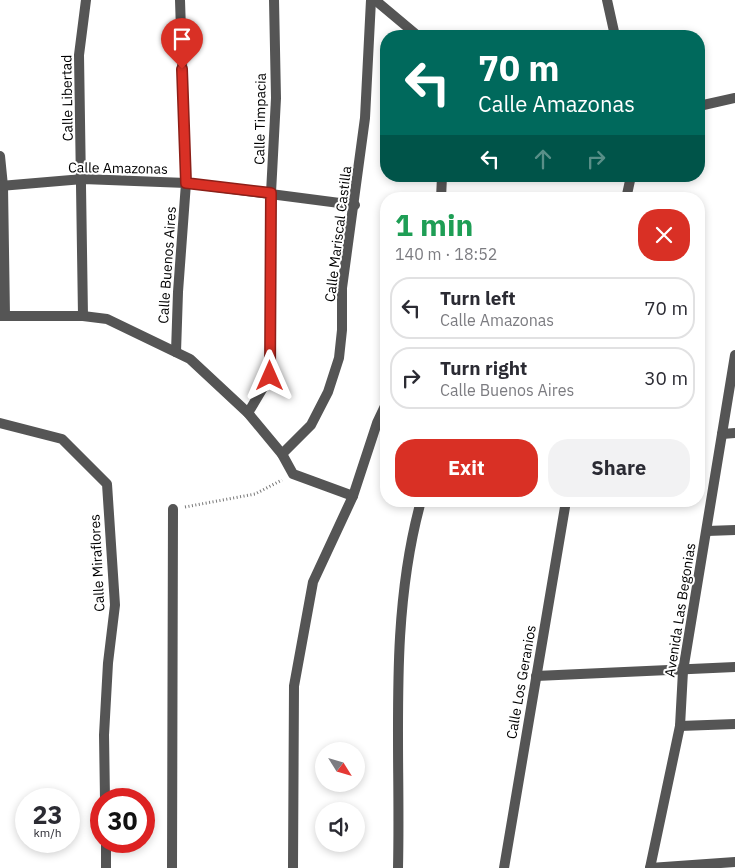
<!DOCTYPE html>
<html lang="en">
<head>
<meta charset="utf-8">
<style>
  :root { --surface:#fff; --page:#f2f2f3; --text:#2b2b33; --muted:#7c7c81; --line:#e1e1e2; --accent:#d93025 }
  body { margin:0; font-family:"IBM Plex Sans",sans-serif; background:var(--page); color:var(--text); height:100vh; display:flex; flex-direction:column; font-size:19px; white-space:nowrap }
  * { box-sizing:border-box; margin:0 }
  p { font-size:16px; color:var(--muted) }
  .icon { flex:none; width:28px; height:28px; fill:none; stroke:currentColor; stroke-width:2; stroke-linecap:round; stroke-linejoin:round }
  .map { position:relative; flex:1; overflow:hidden }
  .panel { position:absolute; left:380px; top:192px; width:325px; height:315px; display:flex; flex-direction:column; background:var(--surface); border-radius:20px; box-shadow:0 2px 8px #0003 }
  .panel>* { flex:none }
  .top-card { position:absolute; left:380px; top:30px; width:325px; height:152px; border-radius:20px; box-shadow:0 2px 8px #0003; background:#00695c; color:#fff; overflow:hidden }
  .needle { width:32px; rotate:127deg }
  .buttons { position:absolute; left:315px; top:742px; display:grid; gap:10px }
  .buttons a { display:grid; place-items:center; width:50px; height:50px; border-radius:50%; background:var(--surface); box-shadow:0 2px 8px #0003; font-size:25px }
  .speed { position:absolute; left:15px; top:788px; display:flex; gap:10px; font-size:25px; font-weight:700; text-align:center }
  .speed>* { display:grid; place-content:center; width:65px; height:65px; border-radius:50%; background:var(--surface); box-shadow:0 2px 8px #0003; line-height:1 }
  .speed small { font-size:12px; font-weight:400 }
  .speed .limit { border:8px solid #d22; background:#fff; color:#111 }
  .pin { position:absolute; display:grid; place-items:center; width:42px; height:42px; color:#fff; margin:-51px -21px; border-radius:50% 50% 50% 0; rotate:-45deg; box-shadow:0 0 5px #0007 }
  .pin .icon { rotate:45deg }
  .me { position:absolute; width:55px; margin:-28px; rotate:0deg; stroke-linejoin:round; filter:drop-shadow(0 0 4px #0008) }
  .turn { display:flex; align-items:center; gap:18px; height:105px; padding:0 15px; font-size:22px }
  .turn .icon { width:65px; height:65px; stroke-width:2.5 }
  .turn b { display:block; font-size:35px; line-height:42px }
  .lanes { display:flex; align-items:center; height:48px; padding:0 15px; background:#0003; justify-content:center; gap:25px; direction:ltr }
  .lanes .off { opacity:.35 }
  .round { display:grid; place-items:center; flex:none; width:52px; height:52px; border-radius:20px; background:var(--page) }
  .headline { display:flex; align-items:center; justify-content:space-between; height:85px; padding:0 15px }
  h1 { font-size:30px; font-weight:700; line-height:38px; color:#1e9e55 }
  .action { display:flex; gap:10px; margin-top:auto; padding:10px 15px }
  .action a { flex:1; height:58px; border-radius:20px; background:var(--accent); color:#fff; font-size:20px; font-weight:700; line-height:58px; text-align:center }
  .action a+a { background:var(--page); color:var(--text) }
  ul { padding:0; list-style:none }
  li { display:flex; align-items:center; gap:15px; height:62px; margin:0 10px 8px; padding:0 5px; border:2px solid var(--line); border-radius:20px }
  li div { flex:1 }
  li b { display:block; font-size:19px }
  li em { font-style:normal }
  .map>svg:first-child { display:block }
</style>
</head>
<body>
<div class="map">
<svg width="735" height="868" viewBox="0 0 735 868">
  <rect width="100%" height="100%" fill="#fff"/>
  <g fill="none" stroke-linecap="round" stroke-linejoin="round">
    <!-- path -->
    <path stroke="#777" stroke-width="3" stroke-dasharray="1 2.5" stroke-linecap="butt" d="M185,507L255,494L282,480"/>
    <!-- street -->
    <g stroke="#555" stroke-width="10">
      <path d="M375,0L418,36"/>
      <path d="M607,0L615,36"/>
      <path d="M699,106L735,98"/>
      <path d="M0,156L3,186L5,316"/>
      <path d="M0,186L83,179L186,183L355,205"/>
      <path d="M441,199L442,176"/>
      <path d="M626,199L631,176"/>
      <path d="M0,316H83L107,319L190,359L248,413L282,454L293,474L353,496"/>
      <path d="M83,316L79,55L86,0"/>
      <path d="M176,352L178,292L186,183L180,0"/>
      <path d="M248,413L270,376L271,193L276,98L274,0"/>
      <path d="M0,423L62,439L107,484L115,605L108,663L104,735L105,799"/>
      <path d="M722,434L735,433"/>
      <path d="M282,454L311,425L328,392L339,358L342,330V288L365,118L371,0"/>
      <path d="M707,531L735,530"/>
      <path d="M536,676L735,667"/>
      <path d="M680,726L735,724"/>
      <path d="M106,841V868"/>
      <path d="M172,868L173,509"/>
      <path d="M293,868L294,686L313,582L353,496L377,423L386,404"/>
      <path d="M398,868C401,746 388,620 421,501"/>
      <path d="M504,868L566,501"/>
      <path d="M650,868L680,726L683,671L735,355"/>
      <path d="M650,868L735,862"/>
    </g>
  </g>
  <g fill="none" stroke-linecap="round" stroke-linejoin="round">
    <defs>
      <path id="route" d="M182,69L186,183L271,193L270,376"/>
    </defs>
    <!-- route casing -->
    <use href="#route" stroke="#8d1f18" stroke-width="12"/>
    <!-- route -->
    <use href="#route" stroke="#d93025" stroke-width="9"/>
  </g>
  <g text-anchor="middle" dominant-baseline="central" stroke-width="4" stroke-linejoin="round" paint-order="stroke">
    <!-- street labels -->
    <g font-size="14" fill="#000" stroke="#fff">
      <text transform="translate(67 98) rotate(-91)">Calle Libertad</text>
      <text transform="translate(260 119) rotate(-89)">Calle Timpacia</text>
      <text transform="translate(118 168) rotate(1)">Calle Amazonas</text>
      <text transform="translate(338 234) rotate(-83)">Calle Mariscal Castilla</text>
      <text transform="translate(167 265) rotate(-86)">Calle Buenos Aires</text>
      <text transform="translate(97 563) rotate(-93)">Calle Miraflores</text>
      <text transform="translate(680 610) rotate(-81)">Avenida Las Begonias</text>
      <text transform="translate(521 682) rotate(-80)">Calle Los Geranios</text>
    </g>
  </g>
</svg>
<div class="buttons">
<a><svg class="needle" viewBox="-14 -14 28 28"><path d="M0-13l5 13h-10z" fill="#e53935"/><path d="M0 13l5-13h-10z" fill="#7c7c81"/></svg></a>
<a><svg class="icon" aria-label="sound" viewBox="0 0 24 24"><path d="M4 9h4l5-4v14l-5-4H4zM17 9q2 3 0 6"/></svg></a>
</div>
<div class="speed"><div>23<small>km/h</small></div><div class="limit">30</div></div>
<div class="pin" style="left:182px;top:69px;background:#d93025"><svg class="icon" aria-label="arrive" viewBox="0 0 24 24"><path d="M6 21V4h12l-3 4 3 4H6"/></svg></div>
<svg class="me" style="left:270px;top:376px" viewBox="-20 -20 40 40"><path d="M0-17L14 15 0 8-14 15z" fill="#d93025" stroke="#fff" stroke-width="4"/></svg>
<div class="top-card">
<div class="turn"><svg class="icon" aria-label="left" viewBox="0 0 24 24"><path d="M17 20v-9H6M10 6l-5 5 5 5"/></svg><div><b>70 m</b>Calle Amazonas</div></div>
<div class="lanes"><svg class="icon" aria-label="left" viewBox="0 0 24 24"><path d="M17 20v-9H6M10 6l-5 5 5 5"/></svg><svg class="icon off" aria-label="ahead" viewBox="0 0 24 24"><path d="M12 20V5M6 11l6-6 6 6"/></svg><svg class="icon off" aria-label="right" viewBox="0 0 24 24"><path d="M7 20v-9h11M14 6l5 5-5 5"/></svg></div>
</div>
<section class="panel">
<div class="headline"><div><h1>1 min</h1><p>140 m · 18:52</p></div><a class="round" style="background:#d93025;color:#fff"><svg class="icon" aria-label="close" viewBox="0 0 24 24"><path d="M6 6l12 12M18 6L6 18"/></svg></a></div>
<ul>
<li><svg class="icon" aria-label="left" viewBox="0 0 24 24"><path d="M17 20v-9H6M10 6l-5 5 5 5"/></svg><div><b>Turn left</b><p>Calle Amazonas</p></div><em>70 m</em></li>
<li><svg class="icon" aria-label="right" viewBox="0 0 24 24"><path d="M7 20v-9h11M14 6l5 5-5 5"/></svg><div><b>Turn right</b><p>Calle Buenos Aires</p></div><em>30 m</em></li>
</ul>
<div class="action"><a>Exit</a><a>Share</a></div>
</section>
</div>
</body>
</html>
